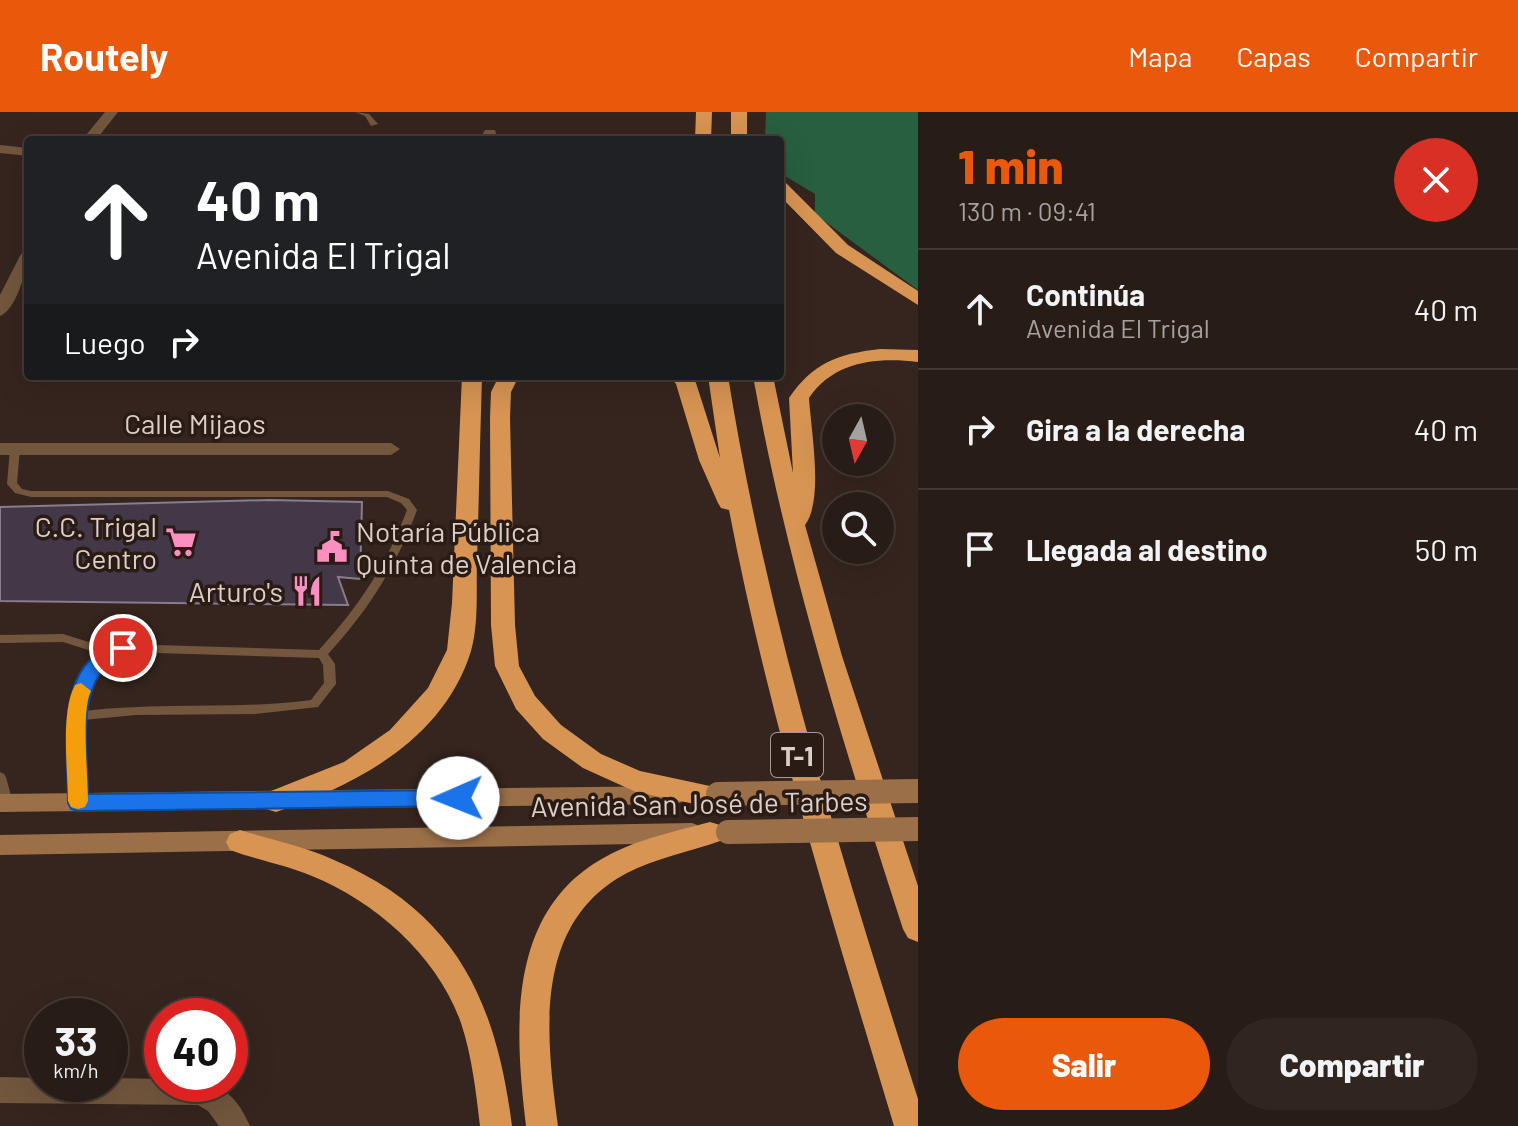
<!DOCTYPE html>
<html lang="es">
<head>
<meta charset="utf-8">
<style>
  :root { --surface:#281c16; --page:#30251f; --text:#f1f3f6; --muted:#a5a1a1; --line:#443a35; --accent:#ea580c }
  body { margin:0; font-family:Barlow,sans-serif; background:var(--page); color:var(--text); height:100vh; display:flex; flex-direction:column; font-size:30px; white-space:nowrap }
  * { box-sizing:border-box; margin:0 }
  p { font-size:26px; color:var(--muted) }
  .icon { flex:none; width:44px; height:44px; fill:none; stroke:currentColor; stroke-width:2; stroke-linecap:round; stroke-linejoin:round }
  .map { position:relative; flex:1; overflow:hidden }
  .panel { display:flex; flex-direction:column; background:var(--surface); width:600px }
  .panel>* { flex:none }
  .guide { position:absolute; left:24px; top:24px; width:760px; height:244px; border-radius:8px; box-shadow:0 8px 32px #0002,0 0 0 2px var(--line); background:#202124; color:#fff; overflow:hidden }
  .needle { width:52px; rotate:188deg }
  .buttons { position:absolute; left:822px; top:292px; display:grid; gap:16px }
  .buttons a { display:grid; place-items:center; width:72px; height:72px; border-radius:50%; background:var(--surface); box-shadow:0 8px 32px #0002,0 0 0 2px var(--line); font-size:40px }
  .speed { position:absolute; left:24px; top:886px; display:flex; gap:16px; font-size:40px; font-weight:700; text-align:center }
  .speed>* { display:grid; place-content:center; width:104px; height:104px; border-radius:50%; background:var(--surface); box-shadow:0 8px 32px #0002,0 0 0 2px var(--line); line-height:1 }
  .speed small { font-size:20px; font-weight:400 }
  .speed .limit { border:12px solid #d22; background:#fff; color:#111 }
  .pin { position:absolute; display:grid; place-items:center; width:68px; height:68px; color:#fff; margin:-34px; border:4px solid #fff; border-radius:50%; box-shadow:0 2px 8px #0007 }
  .me { position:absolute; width:88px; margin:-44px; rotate:269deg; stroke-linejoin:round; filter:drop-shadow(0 0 6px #0008) }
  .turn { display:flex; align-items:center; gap:28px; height:168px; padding:0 40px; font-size:36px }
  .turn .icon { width:104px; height:104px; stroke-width:2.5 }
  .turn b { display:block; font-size:56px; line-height:68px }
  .then { display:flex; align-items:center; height:76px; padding:0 40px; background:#0003; gap:16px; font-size:30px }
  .round { display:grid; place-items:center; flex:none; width:84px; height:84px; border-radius:42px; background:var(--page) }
  .overview { display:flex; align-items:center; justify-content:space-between; height:136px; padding:0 40px }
  h1 { font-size:48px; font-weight:800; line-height:60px; color:var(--accent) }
  .primary-button { display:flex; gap:16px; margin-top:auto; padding:16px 40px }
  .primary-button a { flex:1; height:92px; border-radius:48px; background:var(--accent); color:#fff; font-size:32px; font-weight:800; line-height:92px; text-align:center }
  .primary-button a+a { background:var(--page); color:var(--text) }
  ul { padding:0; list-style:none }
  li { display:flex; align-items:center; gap:24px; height:120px; padding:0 40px; border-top:2px solid var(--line) }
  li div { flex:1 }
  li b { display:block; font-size:30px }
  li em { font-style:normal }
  header { display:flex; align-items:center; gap:48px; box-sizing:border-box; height:112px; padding:0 40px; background:var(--accent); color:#fff }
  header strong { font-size:38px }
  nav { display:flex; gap:44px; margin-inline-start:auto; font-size:28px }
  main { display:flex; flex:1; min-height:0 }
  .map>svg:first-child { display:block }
</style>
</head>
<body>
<header>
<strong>Routely</strong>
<nav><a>Mapa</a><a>Capas</a><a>Compartir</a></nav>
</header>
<main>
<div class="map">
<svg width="918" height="1014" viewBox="0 0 918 1014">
  <rect width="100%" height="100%" fill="#36251e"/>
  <!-- green -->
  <path fill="#285f40" d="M766,0H918V178L815,102V82L780,61V28H765Z"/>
  <!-- building -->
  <path fill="#433847" stroke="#887c8d" stroke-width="2" d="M269,388L362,390L360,467L338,465L348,493L0,489V395Z"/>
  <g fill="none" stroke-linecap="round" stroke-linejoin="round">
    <!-- lane -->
    <g fill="#72573e" fill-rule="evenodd">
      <path d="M355,0L369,2L378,12L371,14L365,4Z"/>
      <path d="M15,334L20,337L17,371L22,377L31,379H388L409,387L417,398C397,453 368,499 328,542L335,552L336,572L318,595L255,602L136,603L83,608L84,691L82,695L78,696L74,695L72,691C71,641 60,580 101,542L63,530L0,531V523L63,522L111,537L123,532L319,538C359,494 386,454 407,398L401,391L387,385H31L15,381L7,372L10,337ZM124,540L319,546L323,553L324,571L311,588C235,598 159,590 84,599C90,568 95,555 124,540Z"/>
      <path d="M0,660L4,662L6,665L13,691L11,695L7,696L3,695L0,688Z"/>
    </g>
    <!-- street -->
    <g fill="#72573e" fill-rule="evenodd">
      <path d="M105,0H118L96,28H82Z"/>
      <path d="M485,18H495L496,21L493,28H479Z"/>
      <path d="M0,33L28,36V44L0,41Z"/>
      <path d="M28,138C28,155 17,197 0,204V183L21,142Z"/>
      <path d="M0,331H391L400,337L391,343H0Z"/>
      <path d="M0,965L42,966V972H110V966L162,967V972C207,972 229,966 250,1014H219L208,999L198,993L0,991Z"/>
    </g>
    <!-- secondary -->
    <g fill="#9b7048" fill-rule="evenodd">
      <path d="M676,674L684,677L687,683L684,689L676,692L0,700V682Z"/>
      <path d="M692,711L700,714L704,721L700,728L692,731L0,743V723Z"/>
    </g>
    <!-- highway -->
    <g fill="#d79453" fill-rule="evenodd">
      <path d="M696,0H712L711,28H695Z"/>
      <rect x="731" y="0" width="16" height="28"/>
      <path d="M780,70L786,71L848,133L918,179V193L836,141L780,84Z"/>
      <path d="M880,237L918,238V250C877,245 834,249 809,286C811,318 824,388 805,413L842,544L918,774V830L908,826L903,817C844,635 787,453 753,264H773L793,361L789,286C813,251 837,242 880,237Z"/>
      <path d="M462,264H482C480,325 479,386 477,447C476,476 479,511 471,539C444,627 357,673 276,700L266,697L262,689L266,681L344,650L390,618L428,576L447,538L452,491Z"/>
      <path d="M499,264H519L511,280L510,306L515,513L519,554L535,584L561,613L601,642L640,659L710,674L714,682L710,690L700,693L636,680L583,656L543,627L516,597L495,554L491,513L490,306L491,280Z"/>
      <path d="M670,264H691L696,271L720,346L708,264H728C768,514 842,747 918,987V1014H894C833,810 769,607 729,398L721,396L718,391L699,348L676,272Z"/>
      <path d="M710,710L720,713L724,721L720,729C689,740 656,746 627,761C532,811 546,925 558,1014H526C515,921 506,803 600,748C633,728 673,720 710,710Z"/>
      <path d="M240,718C271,728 304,734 334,748C456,800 496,889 512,1014H480C476,980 472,944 461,911C438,845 376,790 312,764C286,753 257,748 230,738L226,730L230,722Z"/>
    </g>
    <!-- secondary-bridge -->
    <g stroke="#9b7048" stroke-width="24">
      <path d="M718,682L918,679"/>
      <path d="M728,720L918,717"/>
    </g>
  </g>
  <!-- route -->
  <path fill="#1a73e8" stroke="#114b97" stroke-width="2" d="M123,529L132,536L129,541C72,559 88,635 88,682L458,678L465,680L468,686L465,692L458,694L78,699L71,697L68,691C68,633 52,548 123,529Z"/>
  <!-- slow -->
  <path fill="#f59e0b" d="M81,571L91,579C81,597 88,664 88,689L85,695L78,697L71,695L68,689C68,657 60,601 75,573Z"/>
  <!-- icons -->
  <defs>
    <symbol id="supermarket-bare" viewBox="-9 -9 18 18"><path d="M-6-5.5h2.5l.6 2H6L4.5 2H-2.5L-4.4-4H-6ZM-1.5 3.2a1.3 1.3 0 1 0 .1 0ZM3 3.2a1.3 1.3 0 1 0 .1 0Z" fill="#fc8fc2" stroke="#2b1b15" stroke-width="2.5" paint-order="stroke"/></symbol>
    <symbol id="civic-bare" viewBox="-9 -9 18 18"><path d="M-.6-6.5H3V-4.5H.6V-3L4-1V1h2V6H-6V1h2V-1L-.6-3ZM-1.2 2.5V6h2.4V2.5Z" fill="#fc8fc2" stroke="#2b1b15" stroke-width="2.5" paint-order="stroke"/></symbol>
    <symbol id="restaurant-bare" viewBox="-9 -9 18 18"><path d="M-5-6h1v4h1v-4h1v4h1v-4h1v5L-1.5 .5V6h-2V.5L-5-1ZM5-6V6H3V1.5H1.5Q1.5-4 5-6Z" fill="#fc8fc2" stroke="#2b1b15" stroke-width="2.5" paint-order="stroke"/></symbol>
  </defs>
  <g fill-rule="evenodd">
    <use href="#supermarket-bare" x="159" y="408" width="44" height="44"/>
    <use href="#civic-bare" x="310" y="413" width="44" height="44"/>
    <use href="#restaurant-bare" x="285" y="457" width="44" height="44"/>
  </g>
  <g text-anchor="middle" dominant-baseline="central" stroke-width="7" stroke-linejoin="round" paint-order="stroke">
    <!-- shield labels -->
    <rect fill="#2b1b15" stroke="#a69994" stroke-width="2" x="771" y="621" width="52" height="44" rx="6"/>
    <g font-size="26" font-weight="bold" fill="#dbcfcb">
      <text x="797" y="643">T-1</text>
    </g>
    <!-- street labels -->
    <g font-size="28" fill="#dbcfcb" stroke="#2b1b15">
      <text x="195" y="311">Calle Mijaos</text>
      <text transform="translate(699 691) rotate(-1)">Avenida San José de Tarbes</text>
    </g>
    <!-- poi labels -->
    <g font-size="28" fill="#dbcfcb" stroke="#2b1b15" text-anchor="end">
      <text x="157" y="414">C.C. Trigal<tspan x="157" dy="32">Centro</tspan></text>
      <text x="356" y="419" text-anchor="start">Notaría Pública<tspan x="356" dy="32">Quinta de Valencia</tspan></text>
      <text x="283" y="479">Arturo's</text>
    </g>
  </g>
</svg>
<div class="buttons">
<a><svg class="needle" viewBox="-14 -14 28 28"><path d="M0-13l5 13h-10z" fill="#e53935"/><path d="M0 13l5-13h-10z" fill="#a5a1a1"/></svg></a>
<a><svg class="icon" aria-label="search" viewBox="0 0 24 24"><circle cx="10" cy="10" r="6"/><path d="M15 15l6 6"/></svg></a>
</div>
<div class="speed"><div>33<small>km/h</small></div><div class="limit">40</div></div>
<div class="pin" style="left:123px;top:536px;background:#d93025"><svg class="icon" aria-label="arrive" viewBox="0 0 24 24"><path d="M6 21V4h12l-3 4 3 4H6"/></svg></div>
<svg class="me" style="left:458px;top:686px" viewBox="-20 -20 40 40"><circle r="19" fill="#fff"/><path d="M0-13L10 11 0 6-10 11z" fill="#1a73e8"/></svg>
<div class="guide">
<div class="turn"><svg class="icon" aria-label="ahead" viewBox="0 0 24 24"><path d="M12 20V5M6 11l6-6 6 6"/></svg><div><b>40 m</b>Avenida El Trigal</div></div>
<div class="then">Luego<svg class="icon" aria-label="right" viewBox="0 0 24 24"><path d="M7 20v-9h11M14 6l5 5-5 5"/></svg></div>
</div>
</div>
<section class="panel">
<div class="overview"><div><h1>1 min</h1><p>130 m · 09:41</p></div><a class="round" style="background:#d93025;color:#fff"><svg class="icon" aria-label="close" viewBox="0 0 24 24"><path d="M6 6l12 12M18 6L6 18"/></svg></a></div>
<ul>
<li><svg class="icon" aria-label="ahead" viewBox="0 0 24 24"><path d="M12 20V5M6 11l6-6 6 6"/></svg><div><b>Continúa</b><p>Avenida El Trigal</p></div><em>40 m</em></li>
<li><svg class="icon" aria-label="right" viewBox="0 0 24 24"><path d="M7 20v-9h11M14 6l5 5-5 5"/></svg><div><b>Gira a la derecha</b></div><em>40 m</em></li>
<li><svg class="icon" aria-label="arrive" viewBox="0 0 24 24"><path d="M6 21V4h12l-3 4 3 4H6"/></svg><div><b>Llegada al destino</b></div><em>50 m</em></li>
</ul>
<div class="primary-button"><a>Salir</a><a>Compartir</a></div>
</section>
</main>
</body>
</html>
